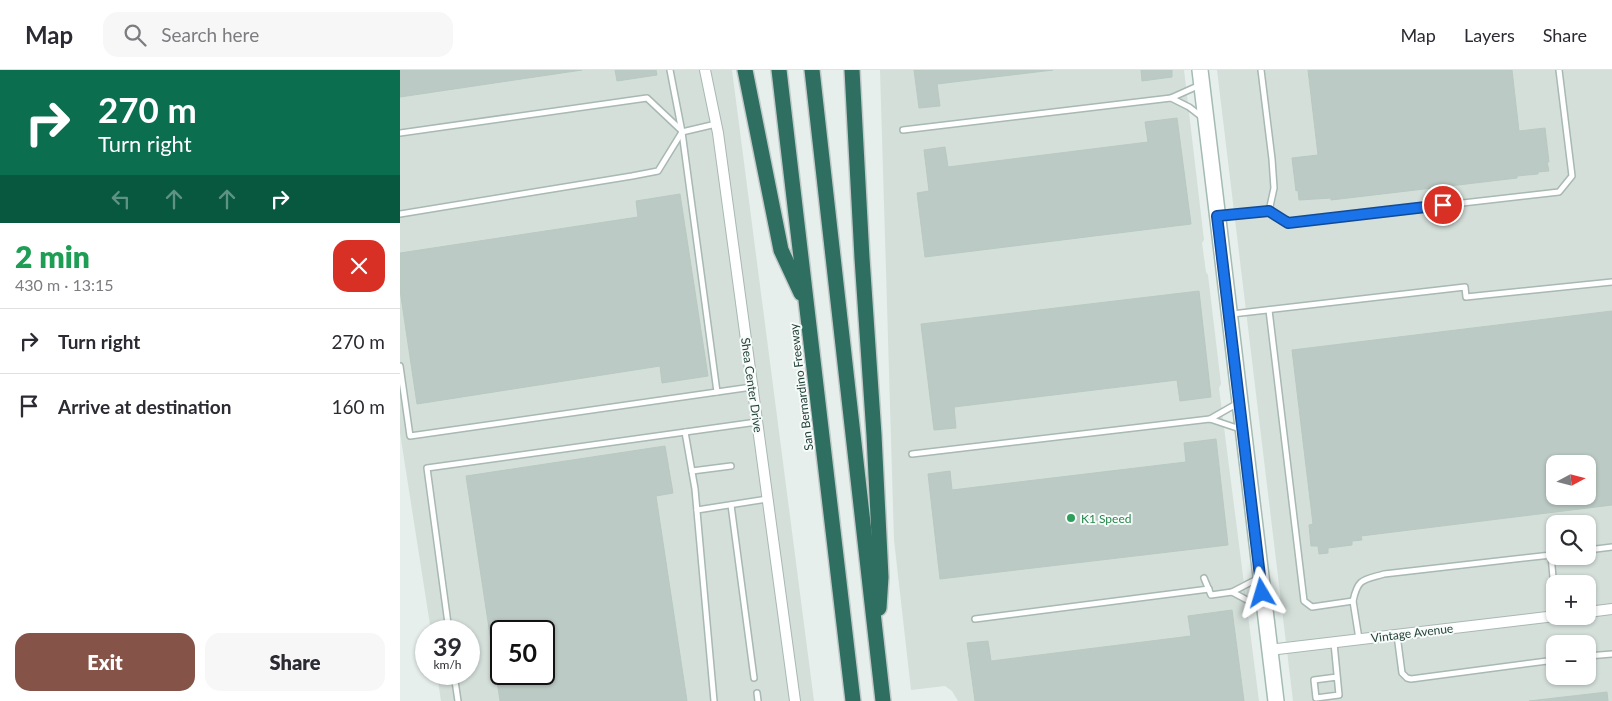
<!DOCTYPE html>
<html lang="en">
<head>
<meta charset="utf-8">
<style>
  :root { --surface:#fff; --page:#f7f7f7; --text:#2b2b33; --muted:#7c7c81; --line:#e1e1e2; --accent:#855347 }
  body { margin:0; font-family:Lato,sans-serif; background:var(--page); color:var(--text); height:100vh; display:flex; flex-direction:column; font-size:19px; white-space:nowrap }
  * { box-sizing:border-box; margin:0 }
  p { font-size:16px; color:var(--muted) }
  .icon { flex:none; width:28px; height:28px; fill:none; stroke:currentColor; stroke-width:2; stroke-linecap:round; stroke-linejoin:round }
  .map { position:relative; flex:1; overflow:hidden }
  .panel { display:flex; flex-direction:column; background:var(--surface); width:400px }
  .panel>* { flex:none }
  .banner { background:#0b6e4f; color:#fff; overflow:hidden }
  .needle { width:32px; rotate:83deg }
  .tools { position:absolute; left:1146px; top:385px; display:grid; gap:10px }
  .tools a { display:grid; place-items:center; width:50px; height:50px; border-radius:10px; background:var(--surface); box-shadow:0 1px 4px #0004; font-size:25px }
  .speed { position:absolute; left:15px; top:550px; display:flex; gap:10px; font-size:25px; font-weight:700; text-align:center }
  .speed>* { display:grid; place-content:center; width:65px; height:65px; border-radius:50%; background:var(--surface); box-shadow:0 1px 4px #0004; line-height:1 }
  .speed small { font-size:12px; font-weight:400 }
  .speed .limit { border:2px solid #111; border-radius:8px; background:#fff; color:#111 }
  .pin { position:absolute; display:grid; place-items:center; width:42px; height:42px; color:#fff; margin:-21px; border:2px solid #fff; border-radius:50%; box-shadow:0 1px 5px #0007 }
  .me { position:absolute; width:55px; margin:-28px; rotate:353deg; stroke-linejoin:round; filter:drop-shadow(0 0 4px #0008) }
  .turn { display:flex; align-items:center; gap:18px; height:105px; padding:0 15px; font-size:22px }
  .turn .icon { width:65px; height:65px; stroke-width:2.5 }
  .turn b { display:block; font-size:35px; line-height:42px }
  .lanes { display:flex; align-items:center; height:48px; padding:0 15px; background:#0003; justify-content:center; gap:25px; direction:ltr }
  .lanes .off { opacity:.35 }
  .round { display:grid; place-items:center; flex:none; width:52px; height:52px; border-radius:15px; background:var(--page) }
  .head { display:flex; align-items:center; justify-content:space-between; height:85px; padding:0 15px }
  h1 { font-size:30px; font-weight:800; line-height:38px; color:#1e9e55 }
  .action { display:flex; gap:10px; margin-top:auto; padding:10px 15px }
  .action a { flex:1; height:58px; border-radius:15px; background:var(--accent); color:#fff; font-size:20px; font-weight:800; line-height:58px; text-align:center }
  .action a+a { background:var(--page); color:var(--text) }
  ul { padding:0; list-style:none }
  li { display:flex; align-items:center; gap:15px; height:65px; padding:0 15px; border-top:1px solid var(--line) }
  li div { flex:1 }
  li b { display:block; font-size:19px }
  li em { font-style:normal }
  header { display:flex; align-items:center; gap:30px; box-sizing:border-box; height:70px; padding:0 25px; background:var(--surface); border-bottom:1px solid var(--line) }
  header strong { font-size:24px }
  nav { display:flex; gap:28px; margin-inline-start:auto; font-size:18px }
  .search { width:350px; height:45px; background:var(--page); display:flex; align-items:center; gap:12px; box-sizing:border-box; padding:0 18px; border-radius:15px; color:var(--muted); font-size:19px }
  main { display:flex; flex:1; min-height:0 }
  .map>svg:first-child { display:block }
</style>
</head>
<body>
<header>
<strong>Map</strong>
<div class="search"><svg class="icon" aria-label="search" viewBox="0 0 24 24"><circle cx="10" cy="10" r="6"/><path d="M15 15l6 6"/></svg>Search here</div>
<nav><a>Map</a><a>Layers</a><a>Share</a></nav>
</header>
<main>
<section class="panel">
<div class="banner">
<div class="turn"><svg class="icon" aria-label="right" viewBox="0 0 24 24"><path d="M7 20v-9h11M14 6l5 5-5 5"/></svg><div><b>270 m</b>Turn right</div></div>
<div class="lanes"><svg class="icon off" aria-label="left" viewBox="0 0 24 24"><path d="M17 20v-9H6M10 6l-5 5 5 5"/></svg><svg class="icon off" aria-label="ahead" viewBox="0 0 24 24"><path d="M12 20V5M6 11l6-6 6 6"/></svg><svg class="icon off" aria-label="ahead" viewBox="0 0 24 24"><path d="M12 20V5M6 11l6-6 6 6"/></svg><svg class="icon" aria-label="right" viewBox="0 0 24 24"><path d="M7 20v-9h11M14 6l5 5-5 5"/></svg></div>
</div>
<div class="head"><div><h1>2 min</h1><p>430 m · 13:15</p></div><a class="round" style="background:#d93025;color:#fff"><svg class="icon" aria-label="close" viewBox="0 0 24 24"><path d="M6 6l12 12M18 6L6 18"/></svg></a></div>
<ul>
<li><svg class="icon" aria-label="right" viewBox="0 0 24 24"><path d="M7 20v-9h11M14 6l5 5-5 5"/></svg><div><b>Turn right</b></div><em>270 m</em></li>
<li><svg class="icon" aria-label="arrive" viewBox="0 0 24 24"><path d="M6 21V4h12l-3 4 3 4H6"/></svg><div><b>Arrive at destination</b></div><em>160 m</em></li>
</ul>
<div class="action"><a>Exit</a><a>Share</a></div>
</section>
<div class="map">
<svg width="1212" height="631" viewBox="0 0 1212 631">
  <rect width="100%" height="100%" fill="#e6efeb"/>
  <!-- built -->
  <g fill="#d4dfda" fill-rule="evenodd">
    <path d="M0,0H332L414,631H41L37,604H69V561H31L0,363ZM101,561H144V604H101Z"/>
    <path d="M480,0H784L804,170L802,173L806,202L808,205L821,314L819,318L859,631H558L552,621L545,616L511,620L494,470Z"/>
    <path d="M817,0H1212V631H893ZM1155,394H1188V426H1155ZM1155,454H1188V486H1155ZM1155,514H1188V546H1155ZM1155,574H1188V606H1155Z"/>
  </g>
  <!-- building -->
  <g fill="#bbcac4" stroke="#b8c9c2" fill-rule="evenodd">
    <path d="M0,0H182L0,27Z"/>
    <path d="M215,0H256L257,5L217,11Z"/>
    <path d="M514,0H653L537,14L540,36L519,38Z"/>
    <path d="M741,0H772V7L742,11Z"/>
    <path d="M908,0H1112L1119,61L1145,58L1149,92H1147L1149,101L1138,102V104L1117,106V108L931,130V128L899,130L898,120L896,121L892,88L918,85Z"/>
    <path d="M777,48L791,154L525,187L517,123L529,121L524,80L545,77L548,97L748,72L745,52Z"/>
    <path d="M280,124L308,306L262,313L260,296L17,334L0,220V183L238,147L236,131Z"/>
    <path d="M799,221L811,327L780,331L777,310L554,337L556,358L534,360L521,254Z"/>
    <path d="M1212,241V435L961,466L962,470L952,471V475L928,478V483L919,484L918,476H911L909,455L913,454L892,280ZM1155,394H1188V426H1155Z"/>
    <path d="M816,369L828,475L540,509L528,404L550,401L552,420L786,392L784,373Z"/>
    <path d="M265,376L273,423L256,426L287,631H100L66,406ZM101,561H144V604H101Z"/>
    <path d="M832,540L844,631H575L567,573L588,571L591,591L791,566L788,546Z"/>
    <path d="M1207,622L1208,631H1129Z"/>
  </g>
  <g fill="none" stroke-linecap="round" stroke-linejoin="round">
    <defs>
      <g id="lane">
        <path d="M270,0L282,62L317,322L352,317"/>
        <path d="M861,0L872,89L874,118L869,141"/>
        <path d="M771,28L789,37L802,47"/>
        <path d="M503,60L771,28L800,15"/>
        <path d="M0,63L247,28L282,61"/>
        <path d="M0,144L232,106L258,101L282,62L316,54"/>
        <path d="M820,146L869,141L888,153L1159,122L1172,106L1159,0"/>
        <path d="M869,240L904,531L912,537L953,531L959,569"/>
        <path d="M832,244L1065,217L1066,227L1212,212"/>
        <path d="M0,296L10,366L317,322"/>
        <path d="M810,349L838,333"/>
        <path d="M285,362L295,419L314,631"/>
        <path d="M512,384L810,349L840,359"/>
        <path d="M292,401L331,396"/>
        <path d="M331,435L354,608"/>
        <path d="M297,440L367,429"/>
        <path d="M1188,480L1212,477"/>
        <path d="M804,508L811,525L832,522L859,508"/>
        <path d="M832,522L862,538"/>
        <path d="M953,531C958,508 963,510 984,504L1151,485L1155,530"/>
        <path d="M575,549L809,519"/>
        <path d="M49,561L27,398L357,352"/>
        <path d="M997,565L1002,603L1007,608L1011,609L1155,590"/>
        <path d="M934,573L939,625L916,628L914,610L937,607"/>
        <path d="M1188,586L1212,584"/>
        <path d="M54,604L58,631"/>
        <path d="M357,623L358,631"/>
      </g>
      <g id="street">
        <path d="M305,0L318,63L395,631"/>
        <path d="M1188,542L1212,539"/>
        <path d="M869,580L1155,546"/>
      </g>
      <path id="secondary" d="M800,0L876,631"/>
      <g id="highway">
        <path d="M345,0L381,180L401,223"/>
        <path d="M379,0L453,631"/>
        <path d="M412,0L483,631"/>
        <path d="M452,0L462,188L474,365L481,507L479,538"/>
      </g>
    </defs>
    <!-- lane casing -->
    <use href="#lane" stroke="#a8b8b2" stroke-width="8"/>
    <!-- street casing -->
    <use href="#street" stroke="#a8b8b2" stroke-width="12"/>
    <!-- secondary casing -->
    <use href="#secondary" stroke="#a4bbb3" stroke-width="18"/>
    <!-- highway casing -->
    <use href="#highway" stroke="#c2cac8" stroke-width="18"/>
    <!-- lane -->
    <use href="#lane" stroke="#fff" stroke-width="5"/>
    <!-- street -->
    <use href="#street" stroke="#fff" stroke-width="10"/>
    <!-- secondary -->
    <use href="#secondary" stroke="#fff" stroke-width="15"/>
    <!-- highway -->
    <use href="#highway" stroke="#2f6f62" stroke-width="15"/>
  </g>
  <g fill="none" stroke-linecap="round" stroke-linejoin="round">
    <defs>
      <path id="route" d="M862,523L817,146L869,141L888,153L1043,135"/>
    </defs>
    <!-- route casing -->
    <use href="#route" stroke="#114b97" stroke-width="12"/>
    <!-- route -->
    <use href="#route" stroke="#1a73e8" stroke-width="9"/>
  </g>
  <!-- markers -->
  <circle fill="#2e9e5b" stroke="#f7fbf9" stroke-width="2" cx="671" cy="448" r="5"/>
  <g text-anchor="middle" dominant-baseline="central" stroke-width="4" stroke-linejoin="round" paint-order="stroke">
    <!-- street labels -->
    <g font-size="12" fill="#24423a" stroke="#f7fbf9">
      <text transform="translate(352 315) rotate(82)">Shea Center Drive</text>
      <text transform="translate(401 317) rotate(-97)">San Bernardino Freeway</text>
      <text transform="translate(1012 563) rotate(-7)">Vintage Avenue</text>
    </g>
    <!-- leisure labels -->
    <g font-size="12" fill="#27864d" stroke="#f7fbf9" text-anchor="start">
      <text x="681" y="448">K1 Speed</text>
    </g>
  </g>
</svg>
<div class="tools">
<a><svg class="needle" viewBox="-14 -14 28 28"><path d="M0-13l5 13h-10z" fill="#e53935"/><path d="M0 13l5-13h-10z" fill="#7c7c81"/></svg></a>
<a><svg class="icon" aria-label="search" viewBox="0 0 24 24"><circle cx="10" cy="10" r="6"/><path d="M15 15l6 6"/></svg></a>
<a>+</a>
<a>−</a>
</div>
<div class="speed"><div>39<small>km/h</small></div><div class="limit">50</div></div>
<div class="pin" style="left:1043px;top:135px;background:#d93025"><svg class="icon" aria-label="arrive" viewBox="0 0 24 24"><path d="M6 21V4h12l-3 4 3 4H6"/></svg></div>
<svg class="me" style="left:862px;top:523px" viewBox="-20 -20 40 40"><path d="M0-17L14 15 0 8-14 15z" fill="#1a73e8" stroke="#fff" stroke-width="4"/></svg>
</div>
</main>
</body>
</html>
